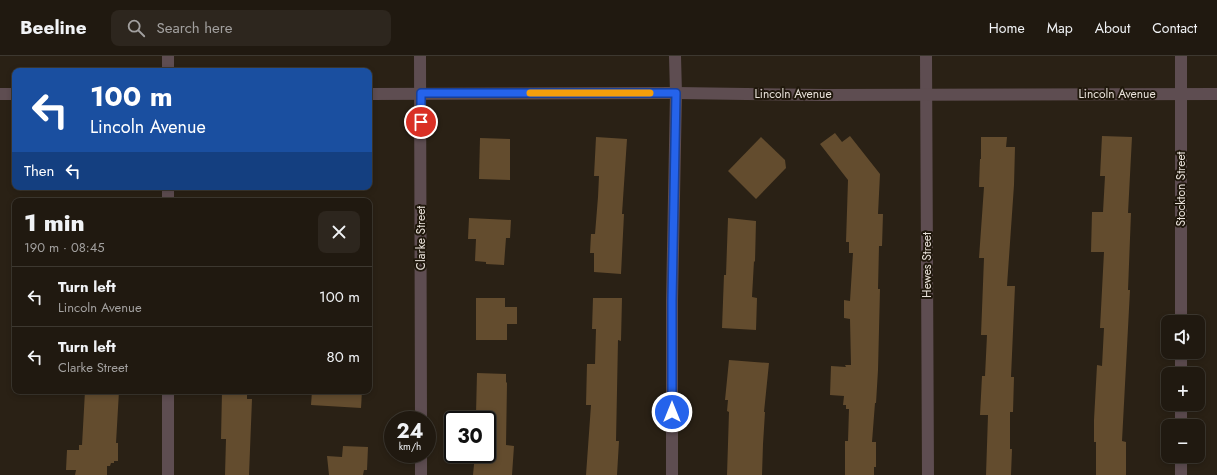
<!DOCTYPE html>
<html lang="en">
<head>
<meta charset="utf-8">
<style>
  :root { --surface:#201910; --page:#2d261e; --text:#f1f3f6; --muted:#a2a09f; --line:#3d3830 }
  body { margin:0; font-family:Jost,sans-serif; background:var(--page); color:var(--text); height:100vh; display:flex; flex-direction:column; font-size:15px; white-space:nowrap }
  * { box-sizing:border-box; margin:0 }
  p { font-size:13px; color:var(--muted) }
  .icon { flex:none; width:22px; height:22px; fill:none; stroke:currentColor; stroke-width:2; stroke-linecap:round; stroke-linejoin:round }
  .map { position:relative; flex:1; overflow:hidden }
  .sheet { position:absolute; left:12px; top:142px; width:360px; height:196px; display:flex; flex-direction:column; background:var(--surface); border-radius:8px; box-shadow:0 2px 6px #0003,0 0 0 1px var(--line) }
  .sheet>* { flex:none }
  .top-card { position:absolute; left:12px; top:12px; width:360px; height:122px; border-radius:8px; box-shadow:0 2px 6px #0003,0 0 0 1px var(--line); background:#1a4fa0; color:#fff; overflow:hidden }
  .fabs { position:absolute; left:1161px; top:259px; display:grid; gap:8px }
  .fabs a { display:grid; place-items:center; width:44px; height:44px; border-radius:8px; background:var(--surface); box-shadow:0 2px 6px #0003,0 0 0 1px var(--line); font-size:20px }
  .speed { position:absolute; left:384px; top:355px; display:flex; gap:8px; font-size:20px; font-weight:700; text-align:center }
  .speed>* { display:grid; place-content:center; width:52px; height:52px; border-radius:50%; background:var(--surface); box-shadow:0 2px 6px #0003,0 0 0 1px var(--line); line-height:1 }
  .speed small { font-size:10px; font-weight:400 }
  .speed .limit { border:2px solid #111; border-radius:6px; background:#fff; color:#111 }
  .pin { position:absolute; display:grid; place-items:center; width:34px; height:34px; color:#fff; margin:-17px; border:2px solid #fff; border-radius:50%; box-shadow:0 1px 4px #0007 }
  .me { position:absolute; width:44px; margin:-22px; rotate:0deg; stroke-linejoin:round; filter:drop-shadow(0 0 3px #0008) }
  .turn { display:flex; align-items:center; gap:14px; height:84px; padding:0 12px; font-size:18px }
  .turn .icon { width:52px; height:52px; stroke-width:2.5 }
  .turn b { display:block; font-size:28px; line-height:34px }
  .then { display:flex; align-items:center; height:38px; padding:0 12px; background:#0003; gap:8px; font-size:15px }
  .round { display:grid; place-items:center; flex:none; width:42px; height:42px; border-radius:8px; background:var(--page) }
  .headline { display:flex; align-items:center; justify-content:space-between; height:68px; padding:0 12px }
  h1 { font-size:24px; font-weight:800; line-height:30px }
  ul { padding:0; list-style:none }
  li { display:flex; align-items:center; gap:12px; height:60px; padding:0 12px; border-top:1px solid var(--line) }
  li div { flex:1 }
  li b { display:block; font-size:15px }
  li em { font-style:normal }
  header { display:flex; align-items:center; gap:24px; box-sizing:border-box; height:56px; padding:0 20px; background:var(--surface); border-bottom:1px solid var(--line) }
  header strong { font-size:19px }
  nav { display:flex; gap:22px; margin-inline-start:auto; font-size:14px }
  .search { width:280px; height:36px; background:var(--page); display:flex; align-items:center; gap:10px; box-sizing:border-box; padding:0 14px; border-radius:8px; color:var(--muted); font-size:15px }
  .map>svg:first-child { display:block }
</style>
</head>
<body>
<header>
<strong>Beeline</strong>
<div class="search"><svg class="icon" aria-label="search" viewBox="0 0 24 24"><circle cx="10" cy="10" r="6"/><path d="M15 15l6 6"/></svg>Search here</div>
<nav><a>Home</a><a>Map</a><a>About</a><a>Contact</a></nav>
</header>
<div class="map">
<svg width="1217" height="419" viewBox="0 0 1217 419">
  <rect width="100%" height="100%" fill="#2a2115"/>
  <!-- building -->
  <g fill="#634c2e">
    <path d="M835,77L842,86L850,80L880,118L878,158H883L882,190H879L878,233H880L878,314L876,347H875L872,386H876V411H874V419H845V385H848L849,353H846V349H843L844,340L830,339L831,310L846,311L845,309H851L850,263L844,262V244L850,245L853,197H849V186H846L848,124L820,88Z"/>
    <path d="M1102,80L1132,81L1128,157H1131L1128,234H1130L1122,385L1126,386V419H1096V386H1094V364L1097,309L1102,310L1104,272H1100L1104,196H1091L1092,156H1103L1105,120H1100Z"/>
    <path d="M596,81L627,83L622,158H624L621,218L594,216V197H590L591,178H595L598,141L599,120H594Z"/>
    <path d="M761,81L785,104L786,112L756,143L728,115Z"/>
    <path d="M981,81H1007L1006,91H1015L1014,129L1007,230H1015L1011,321H1014L1013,356H1010V393H1012L1011,419H986L988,359H980L982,320H985L987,279H981L984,202H979L984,131H979L980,103H981Z"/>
    <path d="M480,82L510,83V124L479,123Z"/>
    <path d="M469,162L511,164L510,182H506L504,209L486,208V206L475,205L476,183H468Z"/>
    <path d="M728,162L756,165L755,206L754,205L752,241L757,242L756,274L722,272L724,219H726Z"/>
    <path d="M476,242H505V251H517V268H507V284H476Z"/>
    <path d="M593,242H622L621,285L618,284L616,385H619L617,419H586L591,349H586L587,308H595L596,273H592Z"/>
    <path d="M729,304L769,307L764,356H765L763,388L762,419H727L729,356L727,355L728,344H725Z"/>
    <path d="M477,317L506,318V326L507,327L506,389L514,390L512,419H473L475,398H487V359L476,358Z"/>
    <path d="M85,335H119L116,387H118V405H114V407H111L110,410H107V419H75L76,414H66L67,394H79V389H82Z"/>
    <path d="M222,335H247V343H252L249,419H225L226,383H221Z"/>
    <path d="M312,335H362L361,352L311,349Z"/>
    <path d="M343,390L368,391L367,414H364L363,419H329L327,400L342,401Z"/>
  </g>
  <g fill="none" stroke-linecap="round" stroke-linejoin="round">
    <!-- minor -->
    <g stroke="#5e4d51" stroke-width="12">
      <path d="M168,0V15"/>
      <path d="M420,0L421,364"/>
      <path d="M926,0L928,419"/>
      <path d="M0,38H15"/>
      <path d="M369,38L676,37L824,39L1217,38"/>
      <path d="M168,131V145"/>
      <path d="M1181,266V0"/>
      <path d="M1181,318V296"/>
      <path d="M168,335V419"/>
      <path d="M1181,370V348"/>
      <path d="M421,398V419"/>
      <path d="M672,419V245L676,37L675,0"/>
      <path d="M1181,419V400"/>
    </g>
  </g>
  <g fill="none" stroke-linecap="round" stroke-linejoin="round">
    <defs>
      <path id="route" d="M421,66V37H676L672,245V356"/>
    </defs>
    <!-- route casing -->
    <use href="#route" stroke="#184099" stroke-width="10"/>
    <!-- route -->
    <use href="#route" stroke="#2563eb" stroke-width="7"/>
    <!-- slow -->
    <path stroke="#f59e0b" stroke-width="7" d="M530,37H650"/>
  </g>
  <g text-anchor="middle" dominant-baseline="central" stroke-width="4" stroke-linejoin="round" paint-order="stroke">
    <!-- street labels -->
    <g font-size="12" fill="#e8e1d9" stroke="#20180c">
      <text x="793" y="38">Lincoln Avenue</text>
      <text x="1117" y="38">Lincoln Avenue</text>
      <text transform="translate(1181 133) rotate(-90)">Stockton Street</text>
      <text transform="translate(421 182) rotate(-90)">Clarke Street</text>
      <text transform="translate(927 209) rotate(-90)">Hewes Street</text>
    </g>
  </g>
</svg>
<div class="fabs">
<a><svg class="icon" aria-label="sound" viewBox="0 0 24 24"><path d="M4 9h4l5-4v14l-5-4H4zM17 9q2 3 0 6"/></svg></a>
<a>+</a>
<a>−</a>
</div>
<div class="speed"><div>24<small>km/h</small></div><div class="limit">30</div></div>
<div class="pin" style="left:421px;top:66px;background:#d93025"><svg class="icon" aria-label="arrive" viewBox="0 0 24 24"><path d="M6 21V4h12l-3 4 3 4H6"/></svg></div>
<svg class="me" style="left:672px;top:356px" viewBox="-20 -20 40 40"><circle r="17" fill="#2563eb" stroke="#fff" stroke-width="3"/><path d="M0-11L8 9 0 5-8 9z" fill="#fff"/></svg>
<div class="top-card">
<div class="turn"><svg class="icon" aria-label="left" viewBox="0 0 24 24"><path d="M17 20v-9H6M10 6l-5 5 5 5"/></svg><div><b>100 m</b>Lincoln Avenue</div></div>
<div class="then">Then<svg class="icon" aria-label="left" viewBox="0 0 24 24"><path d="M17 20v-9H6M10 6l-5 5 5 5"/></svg></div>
</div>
<section class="sheet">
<div class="headline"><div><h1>1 min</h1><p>190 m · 08:45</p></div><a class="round"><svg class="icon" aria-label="close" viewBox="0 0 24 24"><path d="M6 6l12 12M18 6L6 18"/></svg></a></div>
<ul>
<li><svg class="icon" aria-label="left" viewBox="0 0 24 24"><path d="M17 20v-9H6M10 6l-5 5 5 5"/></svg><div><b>Turn left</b><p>Lincoln Avenue</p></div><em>100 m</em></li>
<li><svg class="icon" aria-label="left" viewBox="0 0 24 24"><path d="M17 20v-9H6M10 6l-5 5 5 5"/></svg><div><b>Turn left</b><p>Clarke Street</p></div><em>80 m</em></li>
</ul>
</section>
</div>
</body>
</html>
